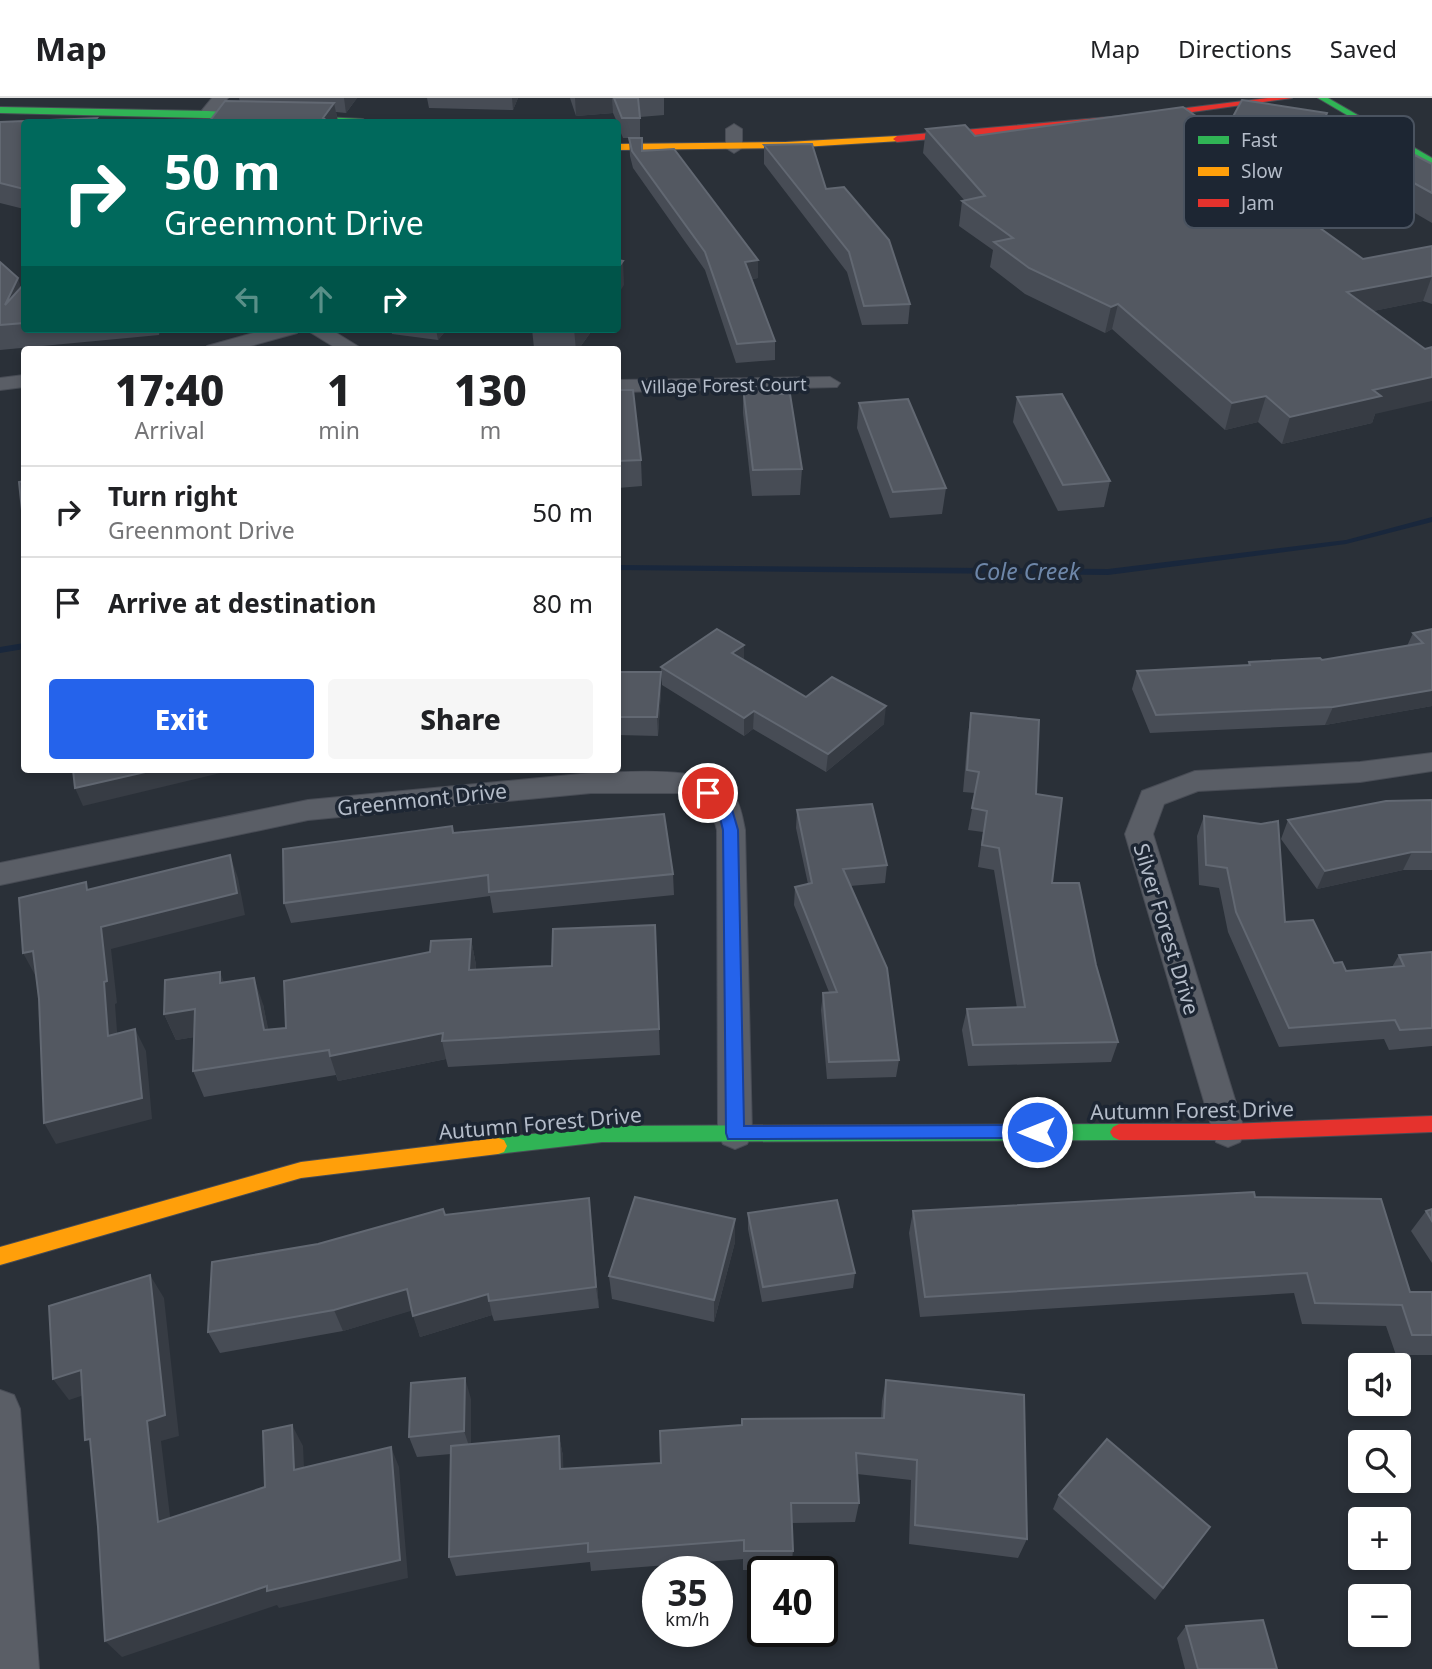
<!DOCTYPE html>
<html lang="en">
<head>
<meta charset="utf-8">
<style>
  :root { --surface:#fff; --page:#f6f6f6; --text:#202124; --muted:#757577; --line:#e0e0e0; --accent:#2563eb }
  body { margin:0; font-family:"Noto Sans",sans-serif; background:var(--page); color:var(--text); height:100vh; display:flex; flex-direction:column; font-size:26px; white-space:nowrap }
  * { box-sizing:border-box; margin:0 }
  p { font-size:23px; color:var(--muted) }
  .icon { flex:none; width:38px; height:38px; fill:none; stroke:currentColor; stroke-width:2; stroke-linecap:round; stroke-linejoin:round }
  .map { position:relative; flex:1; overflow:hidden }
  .side { position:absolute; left:21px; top:248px; width:600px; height:427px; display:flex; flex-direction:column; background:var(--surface); border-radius:7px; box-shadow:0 4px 10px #0003 }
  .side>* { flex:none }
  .top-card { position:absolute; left:21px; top:21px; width:600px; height:214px; border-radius:7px; box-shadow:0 4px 10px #0003; background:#00695c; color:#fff; overflow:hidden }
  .fabs { position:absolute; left:1348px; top:1255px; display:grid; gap:14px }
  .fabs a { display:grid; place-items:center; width:63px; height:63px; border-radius:7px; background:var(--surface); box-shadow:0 4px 10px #0003; font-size:35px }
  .speed { position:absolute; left:642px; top:1458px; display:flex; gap:14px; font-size:35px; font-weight:700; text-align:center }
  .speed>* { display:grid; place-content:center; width:91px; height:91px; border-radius:50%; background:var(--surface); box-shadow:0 4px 10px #0003; line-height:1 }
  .speed small { font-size:18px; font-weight:400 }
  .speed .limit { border:4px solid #111; border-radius:10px; background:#fff; color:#111 }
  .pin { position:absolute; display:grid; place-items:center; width:60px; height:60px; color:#fff; margin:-30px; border:4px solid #fff; border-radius:50%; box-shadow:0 2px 7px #0007 }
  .me { position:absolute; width:77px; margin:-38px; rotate:270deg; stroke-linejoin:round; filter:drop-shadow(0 0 5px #0008) }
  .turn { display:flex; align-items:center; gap:24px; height:147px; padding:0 28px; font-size:32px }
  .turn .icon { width:91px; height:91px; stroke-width:2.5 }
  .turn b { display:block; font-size:49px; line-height:60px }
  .lanes { display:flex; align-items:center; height:66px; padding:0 28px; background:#0003; justify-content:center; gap:35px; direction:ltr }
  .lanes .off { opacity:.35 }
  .eta { display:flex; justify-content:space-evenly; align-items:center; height:119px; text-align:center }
  .eta b { font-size:42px; font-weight:800; line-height:49px }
  .primary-button { display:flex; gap:14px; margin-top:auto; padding:14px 28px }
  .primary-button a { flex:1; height:80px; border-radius:7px; background:var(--accent); color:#fff; font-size:28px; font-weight:800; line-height:80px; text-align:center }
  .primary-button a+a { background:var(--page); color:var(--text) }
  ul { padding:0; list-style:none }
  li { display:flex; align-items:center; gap:21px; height:91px; padding:0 28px; border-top:2px solid var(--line) }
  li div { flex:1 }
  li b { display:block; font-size:26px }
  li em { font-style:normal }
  header { display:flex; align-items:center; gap:42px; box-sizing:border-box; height:98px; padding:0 35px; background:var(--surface); border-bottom:2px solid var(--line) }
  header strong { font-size:33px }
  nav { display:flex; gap:38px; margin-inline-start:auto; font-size:24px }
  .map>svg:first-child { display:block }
</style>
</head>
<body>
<header>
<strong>Map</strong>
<nav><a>Map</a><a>Directions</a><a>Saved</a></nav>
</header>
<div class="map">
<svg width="1432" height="1571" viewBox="0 0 1432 1571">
  <rect width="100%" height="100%" fill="#2a3038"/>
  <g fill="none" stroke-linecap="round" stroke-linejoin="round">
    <!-- stream -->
    <g fill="#19273c" fill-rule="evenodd">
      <path d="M1432,419V424L1346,446L1108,477L618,472V467L1108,471L1346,442Z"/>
      <path d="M24,545V551L0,555V549Z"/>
    </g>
    <defs>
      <g id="street">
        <path d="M212,0H228L213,19H201L199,16Z"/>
        <path d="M734,26L742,31V50L734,55L726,50V31Z"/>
        <path d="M268,231H300L297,235L236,252H204L207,248Z"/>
        <path d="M305,231H330L364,252H339Z"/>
        <path d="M24,277V289L0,292V280Z"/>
        <path d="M830,279L840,285L837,289L618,294V282Z"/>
        <path d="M1432,655V673L1360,684L1198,693L1164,706L1153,736L1245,1034L1240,1044L1228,1049L1216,1044L1125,736L1142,693L1195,673L1360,664Z"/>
        <path d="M591,675C631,675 710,664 736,701C741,709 743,722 745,732L752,1036L747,1046L735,1051L723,1046L718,1036L717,732L711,710L687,695H591L308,722L0,787V765L308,702Z"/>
        <path d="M0,1292L14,1297L20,1311L39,1571H0Z"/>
      </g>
      <g id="fast">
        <path d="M1318,0H1328L1432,60V67Z"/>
        <path d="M0,9L207,13L363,21L367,24L0,15Z"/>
        <path d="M1119,1026L1125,1029L1128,1034L1125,1039L1119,1042L602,1044L498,1056L492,1054L489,1048L492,1042L498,1040L602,1028Z"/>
      </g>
      <g id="slow">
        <path d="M897,38L900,39V43L786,50L618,52V46L786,44Z"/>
        <path d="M498,1040L504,1042L507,1048L504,1054L498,1056L301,1080L0,1167V1149L301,1064Z"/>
      </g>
      <g id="jam">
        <path d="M1268,0H1292L1121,24L897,44L893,41L897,38L1121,18Z"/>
        <path d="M1432,1018V1034L1228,1042H1119L1113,1039L1110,1034L1113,1029L1119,1026H1228Z"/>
      </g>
    </defs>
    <!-- street casing -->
    <use href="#street" stroke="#484c55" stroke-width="2"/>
    <!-- fast casing -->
    <use href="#fast" stroke="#484c55" stroke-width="2"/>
    <!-- slow casing -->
    <use href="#slow" stroke="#484c55" stroke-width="2"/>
    <!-- jam casing -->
    <use href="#jam" stroke="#484c55" stroke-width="2"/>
    <!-- street -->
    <use href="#street" fill="#5a5e66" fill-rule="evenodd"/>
    <!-- fast -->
    <use href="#fast" fill="#30b455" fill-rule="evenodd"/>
    <!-- slow -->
    <use href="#slow" fill="#ff9f0a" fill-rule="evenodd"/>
    <!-- jam -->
    <use href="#jam" fill="#e5322d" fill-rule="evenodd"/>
  </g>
  <!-- wall -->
  <g fill="#474c55">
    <path d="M239,0H357L346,15L336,14L338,24H209L240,4Z"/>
    <path d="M427,0H518L513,12L429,10Z"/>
    <path d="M570,0H664V17L640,19V40H623L618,28V24H617L613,15L576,18Z"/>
    <path d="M1327,15L1321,38L1311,60L1221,77L1266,110L1363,161L1432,148V206L1423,203L1373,213L1375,316L1372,325L1282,346L1258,324L1225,332L1112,231L1105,235L1025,196L990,169L993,152L959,128L962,103H965L923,55L926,31L975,38L1223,37Z"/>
    <path d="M0,24H24V111L0,105Z"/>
    <path d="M629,40L642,53L758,180L752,181L775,243V262L736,265L705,172L633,70L630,58Z"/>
    <path d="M764,47L826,91L910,206L908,226L862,227L847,174L764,66Z"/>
    <path d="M1374,63L1432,66V125L1367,87Z"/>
    <path d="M0,164L21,190L24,186V231H160L159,237L0,252Z"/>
    <path d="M391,231H447L438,242L392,236Z"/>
    <path d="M532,231H593L578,252H550L534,250Z"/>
    <path d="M743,289L775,296L802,371L800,397L752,398L743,315Z"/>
    <path d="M618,292L641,362L642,388L618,390Z"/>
    <path d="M1017,299L1110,383L1104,409L1058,413L1013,324Z"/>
    <path d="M859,305L946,390L942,416L890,420L857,330Z"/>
    <path d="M1432,531V608L1325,627L1150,635L1132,591L1137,573L1248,567L1249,564L1322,562L1407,548L1413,535Z"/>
    <path d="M744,547V562L806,599L884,626L826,674L753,631L744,638L662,587L661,569Z"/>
    <path d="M618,574H661V593L658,638L618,637Z"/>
    <path d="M971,615L1036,696L1052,785L1096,867L1118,944L1111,964L968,968L962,932L967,911L1017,910L994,772L978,769L983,734L968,732L975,695L963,694L968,636Z"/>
    <path d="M1432,702V772H1403L1317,791L1281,741L1288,722Z"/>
    <path d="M797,712L887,767L885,785L850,788L899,962L896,979L827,981L821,912L823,895L829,894L794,807L795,789L808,786L796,730Z"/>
    <path d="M1204,718L1285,824L1334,865L1346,873L1392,869L1399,857L1432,854V948L1389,952L1384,941L1279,949L1228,834L1219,790L1199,787L1197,738Z"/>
    <path d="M452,728L454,735L673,776L674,797L493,815L490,798L291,825L284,805Z"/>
    <path d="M655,827L660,957L448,969L446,961L338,983L336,977L204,999L193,973L194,939L176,942L164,916L224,885L263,906L268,932L286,930L430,854L471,841L476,867V872L552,868Z"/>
    <path d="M1255,1099L1410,1194H1432V1257H1396L1386,1228L1302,1226L1294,1195L920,1219L909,1135L913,1113Z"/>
    <path d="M1432,1111V1165L1411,1133L1426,1113Z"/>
    <path d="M748,1115L855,1175L853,1190L762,1204L748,1131Z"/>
    <path d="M445,1117L591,1122L599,1210L494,1223L492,1217L420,1239L412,1212L343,1233L220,1255L208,1234L318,1146Z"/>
    <path d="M735,1144L714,1224L612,1201L609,1178Z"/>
    <path d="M886,1282L1027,1441L1018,1460L909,1446L911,1382L857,1376L859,1405L855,1424L792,1425L793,1453L791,1472H743V1461L591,1473L590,1464L456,1478L449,1459L451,1356L417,1359L409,1339L471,1301V1346L559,1338L563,1358V1371L661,1365L881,1320L882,1303Z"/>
    <path d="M1059,1397L1210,1429L1155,1502L1053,1411Z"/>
    <path d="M1186,1528L1277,1571H1185L1177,1540Z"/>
  </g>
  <!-- shaded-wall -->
  <g fill="#373c44">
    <path d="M344,0H357L346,15Z"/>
    <path d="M512,0H518L513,12Z"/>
    <path d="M575,0H612L613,15L576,18Z"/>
    <path d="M334,5L338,24H323V20Z"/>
    <path d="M1327,15L1321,38L1311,60L1191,82L1197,58Z"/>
    <path d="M758,162V180L745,182V164Z"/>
    <path d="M623,163L624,187L618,196V170Z"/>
    <path d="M1432,178L1423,203L1339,220L1347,194Z"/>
    <path d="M18,180L24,200L5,207Z"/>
    <path d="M1118,206L1112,231L1105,235L1111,209Z"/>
    <path d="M436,231H447L438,242Z"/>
    <path d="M574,231H593L578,252H576Z"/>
    <path d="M1432,279V303L1375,316L1372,325L1282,346L1290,319L1373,292Z"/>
    <path d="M1266,298L1258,324L1225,332L1232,305Z"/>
    <path d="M744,547V565L732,555Z"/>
    <path d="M661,574V593L658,638L657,619Z"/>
    <path d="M1432,592V608L1325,627L1333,609Z"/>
    <path d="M886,608L884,626L826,674L828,656Z"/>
    <path d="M754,613L753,631L744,638V620Z"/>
    <path d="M154,672H233L83,708L75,690Z"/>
    <path d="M1412,754L1403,772L1317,791L1325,773Z"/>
    <path d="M230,757L238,780L245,817L111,851L117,905L115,906L119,960L108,938L101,829Z"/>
    <path d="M471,841L476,867L474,898L469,872Z"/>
    <path d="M33,853L45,875L35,877L23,855Z"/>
    <path d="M220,874L230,900L220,885Z"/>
    <path d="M254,880L263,906L274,958L264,932Z"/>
    <path d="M195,911L207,937L176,942L164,916Z"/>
    <path d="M135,931L146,953L152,1021L56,1046L44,1025Z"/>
    <path d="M443,935L442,943L446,961L338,983L330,958Z"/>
    <path d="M589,1100L599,1210L596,1189Z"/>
    <path d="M735,1121V1144L714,1224V1202Z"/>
    <path d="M150,1177L164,1200L179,1338L161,1343L173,1443L158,1424L147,1323Z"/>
    <path d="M407,1191L414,1212L343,1233L334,1212Z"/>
    <path d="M488,1196L489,1203L492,1217L420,1239L413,1218Z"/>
    <path d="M81,1272L96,1293L69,1302L53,1281Z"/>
    <path d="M465,1280L471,1301V1354L464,1333Z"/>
    <path d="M292,1327L303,1348L305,1391L294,1372Z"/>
    <path d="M559,1338L563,1358L564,1391L560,1371Z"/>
    <path d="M391,1349L399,1369L408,1480L279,1510L277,1507L122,1559L105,1543Z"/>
  </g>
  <!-- building -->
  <g fill="#535861" stroke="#626872" stroke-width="2">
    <path d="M614,0H638L640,20H622Z"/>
    <path d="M1242,2L1327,15L1318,37L1197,58L1266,110L1288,107L1363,161L1432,148V178L1347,194L1425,251L1432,249V279L1373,292L1381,298L1290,319L1266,298L1232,305L1118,206L1111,209L1029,170L994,144L1013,140L962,103L985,98L926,31L965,27L975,38L1183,9L1223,37Z"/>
    <path d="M225,3L334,5L323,20L329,24H209Z"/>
    <path d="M97,20L94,24H24V91L0,85V24Z"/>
    <path d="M629,40H642V53L674,51L758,162L745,164L775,243L737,246L705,154L632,53Z"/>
    <path d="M1386,42L1432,66V95L1374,63Z"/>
    <path d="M812,46L826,91L844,89L889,142L910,206L864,208L849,154L764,47Z"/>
    <path d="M618,162L623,163L618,170Z"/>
    <path d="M0,164L18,180L5,207L24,186V225L0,227Z"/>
    <path d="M774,288L775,296H790L802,371L753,372L743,289Z"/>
    <path d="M618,292H633L641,362L618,363Z"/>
    <path d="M1062,296L1110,383L1063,387L1017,299Z"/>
    <path d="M908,301L946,390L893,394L859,305Z"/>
    <path d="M24,383V422H23L19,384Z"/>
    <path d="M717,531L744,547L732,555L806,599L832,579L886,608L828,656L754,613L744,620L661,569Z"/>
    <path d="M1432,531V592L1333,609L1156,617L1137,573L1250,567L1249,564L1320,560L1322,562L1423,545L1413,535Z"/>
    <path d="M618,574H661L657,619H618Z"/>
    <path d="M971,615L1039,622L1036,696L1062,700L1052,785H1079L1096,867L1118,944L973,947L967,911L1025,909L999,750L982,747L987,713L972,710L979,674L967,672Z"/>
    <path d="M73,672H154L75,690Z"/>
    <path d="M1432,702V754H1412L1325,773L1288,722L1386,703Z"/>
    <path d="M872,706L887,767L843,771L887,870L899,962L829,964L823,895L837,894L795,789L812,785L797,712Z"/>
    <path d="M664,716L673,776L489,794L488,777L284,805L283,751L452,728L453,735Z"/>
    <path d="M1204,718L1261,726L1278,723L1285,824L1313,822L1334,865L1342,864L1346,873L1404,868L1399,857L1432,854V930L1400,932L1395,922L1289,930L1236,814L1227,770L1206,767Z"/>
    <path d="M230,757L237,795L101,829L107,883L104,884L108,938L135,931L142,1000L44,1025L39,901L33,853L23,855L19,800L86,784L87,792Z"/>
    <path d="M655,827L659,931L442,943L443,935L330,958L329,952L193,973L195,911L164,916L165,882L220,874V885L254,880L264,932L286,930L284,883L430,854L431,843L471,841L469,872L552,868L553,831Z"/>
    <path d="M1254,1094L1255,1099L1381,1101L1410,1194H1432V1237H1412L1402,1207L1315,1205L1307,1175L925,1199L913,1113Z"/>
    <path d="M635,1099L735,1121L714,1202L609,1178Z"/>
    <path d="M589,1100L596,1189L489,1203L488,1196L413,1218L407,1191L334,1212L208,1234L212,1164L318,1146L443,1111L445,1117Z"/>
    <path d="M837,1102L855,1175L763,1189L748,1115Z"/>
    <path d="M1432,1111V1123L1426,1113Z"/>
    <path d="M150,1177L165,1317L147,1323L158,1424L265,1389L263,1333L292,1327L294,1372L391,1349L400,1462L267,1493V1488L105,1543L98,1429L90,1341L85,1342L81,1272L53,1281L49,1208Z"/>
    <path d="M465,1280L464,1333L409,1339L411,1285Z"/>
    <path d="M886,1282L1024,1297L1027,1441L915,1427L917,1362L856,1355L859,1405H791L793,1453H744V1442L588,1454V1445L449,1459L451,1348L559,1338L560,1371L661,1365L660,1333L742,1327V1321L884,1320Z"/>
    <path d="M1107,1341L1210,1429L1163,1490L1059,1397Z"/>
    <path d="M1263,1522L1277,1571H1198L1186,1528Z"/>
  </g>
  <!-- route -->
  <path fill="#2563eb" stroke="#184099" stroke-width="2" d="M708,690L729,701L738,732L744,1028L1037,1027L1043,1029L1046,1034L1043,1040L728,1041L726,1035L723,732L717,708L701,695Z"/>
  <g text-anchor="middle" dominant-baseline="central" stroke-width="7" stroke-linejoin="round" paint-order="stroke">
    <!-- far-street labels -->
    <g font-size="18" fill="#b4bcc9" stroke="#1d2633">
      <text transform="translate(724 287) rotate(-1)">Village Forest Court</text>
    </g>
    <!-- street labels -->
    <g font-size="21" fill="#b4bcc9" stroke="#1d2633">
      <text transform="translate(422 701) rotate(-6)">Greenmont Drive</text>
      <text transform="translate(1167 831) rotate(73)">Silver Forest Drive</text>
      <text transform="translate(1192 1012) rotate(-1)">Autumn Forest Drive</text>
      <text transform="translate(540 1025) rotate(-5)">Autumn Forest Drive</text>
    </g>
    <!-- water labels -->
    <g font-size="23" font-style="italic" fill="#6d86a8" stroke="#1d2633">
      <text x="1027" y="473">Cole Creek</text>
    </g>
  </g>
  <!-- legend -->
  <rect x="1184" y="18" width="230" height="112" rx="10" fill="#1d2633" stroke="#4a5360" stroke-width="2"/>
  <rect x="1198" y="38" width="31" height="8" fill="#30b455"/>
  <rect x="1198" y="69" width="31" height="9" fill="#ff9f0a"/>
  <rect x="1198" y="101" width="31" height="8" fill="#e5322d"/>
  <g font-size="19" fill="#b4bcc9">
    <text x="1241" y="49">Fast</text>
    <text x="1241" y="80">Slow</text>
    <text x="1241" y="112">Jam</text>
  </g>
</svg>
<div class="fabs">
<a><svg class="icon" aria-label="sound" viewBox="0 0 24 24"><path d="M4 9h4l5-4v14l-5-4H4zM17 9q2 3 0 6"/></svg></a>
<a><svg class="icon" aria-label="search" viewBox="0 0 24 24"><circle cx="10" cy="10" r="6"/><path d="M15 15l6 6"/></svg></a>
<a>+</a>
<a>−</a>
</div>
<div class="speed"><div>35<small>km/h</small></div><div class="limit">40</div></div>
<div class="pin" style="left:708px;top:695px;background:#d93025"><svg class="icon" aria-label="arrive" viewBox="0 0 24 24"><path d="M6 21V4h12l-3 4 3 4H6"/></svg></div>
<svg class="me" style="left:1037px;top:1034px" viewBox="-20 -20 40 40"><circle r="17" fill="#2563eb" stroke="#fff" stroke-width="3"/><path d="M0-11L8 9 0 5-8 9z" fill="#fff"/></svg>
<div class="top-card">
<div class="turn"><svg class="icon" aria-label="right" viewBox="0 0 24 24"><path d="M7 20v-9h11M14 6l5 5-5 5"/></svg><div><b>50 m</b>Greenmont Drive</div></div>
<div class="lanes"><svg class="icon off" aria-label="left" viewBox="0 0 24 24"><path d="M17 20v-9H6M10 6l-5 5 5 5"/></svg><svg class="icon off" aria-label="ahead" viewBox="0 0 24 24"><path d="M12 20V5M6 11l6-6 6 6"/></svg><svg class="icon" aria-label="right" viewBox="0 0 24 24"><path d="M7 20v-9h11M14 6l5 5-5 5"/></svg></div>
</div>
<section class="side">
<div class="eta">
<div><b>17:40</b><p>Arrival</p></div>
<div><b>1</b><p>min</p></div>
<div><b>130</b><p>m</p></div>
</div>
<ul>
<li><svg class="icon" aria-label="right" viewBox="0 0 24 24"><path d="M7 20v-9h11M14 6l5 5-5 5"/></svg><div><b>Turn right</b><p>Greenmont Drive</p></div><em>50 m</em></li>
<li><svg class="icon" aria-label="arrive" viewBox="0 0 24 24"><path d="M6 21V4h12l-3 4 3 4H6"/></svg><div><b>Arrive at destination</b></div><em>80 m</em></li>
</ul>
<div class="primary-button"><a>Exit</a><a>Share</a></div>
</section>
</div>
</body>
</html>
